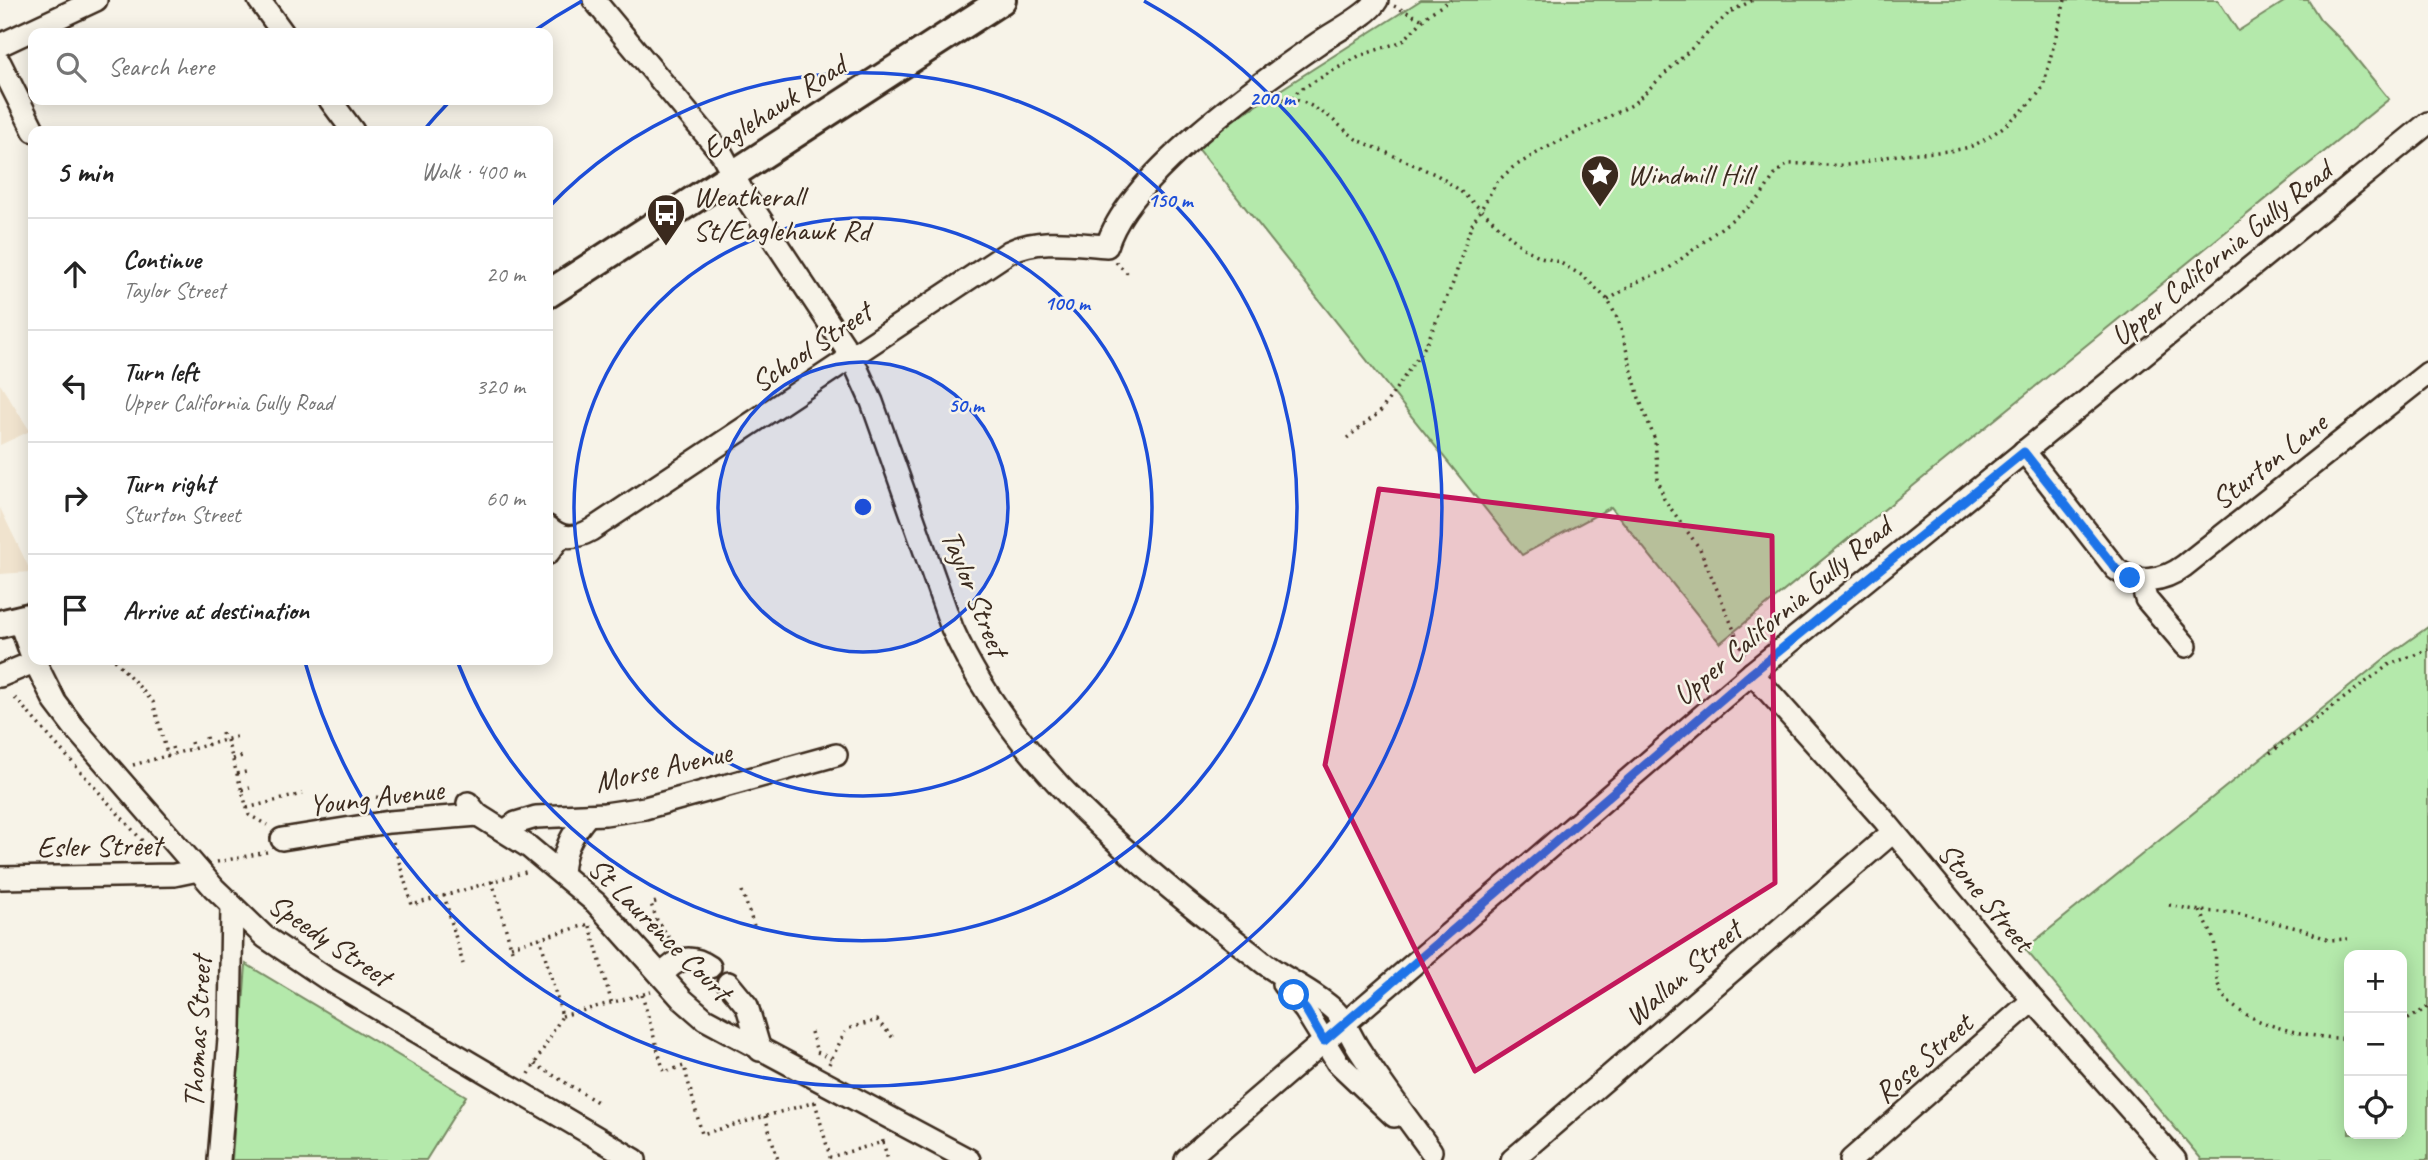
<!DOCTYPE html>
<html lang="en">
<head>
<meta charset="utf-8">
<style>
  :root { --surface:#fff; --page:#f6f6f6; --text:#222; --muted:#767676; --line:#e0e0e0 }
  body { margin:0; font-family:Caveat,sans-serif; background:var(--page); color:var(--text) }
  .controls { position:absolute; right:21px; bottom:21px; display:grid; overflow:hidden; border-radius:14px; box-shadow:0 4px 18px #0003 }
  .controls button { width:63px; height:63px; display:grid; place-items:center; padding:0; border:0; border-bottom:2px solid var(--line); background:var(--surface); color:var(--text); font:35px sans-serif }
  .stop { position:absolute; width:21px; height:21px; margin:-16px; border:5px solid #1a73e8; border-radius:50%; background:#fff }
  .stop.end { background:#1a73e8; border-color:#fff; box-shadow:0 2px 7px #0008 }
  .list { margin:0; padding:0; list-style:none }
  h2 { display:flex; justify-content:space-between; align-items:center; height:91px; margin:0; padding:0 28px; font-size:30px }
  h2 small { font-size:23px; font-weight:400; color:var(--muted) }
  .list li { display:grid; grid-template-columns:46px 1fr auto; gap:21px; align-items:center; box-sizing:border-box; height:112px; padding:0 28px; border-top:2px solid var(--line) }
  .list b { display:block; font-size:26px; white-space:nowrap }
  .list p { margin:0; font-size:23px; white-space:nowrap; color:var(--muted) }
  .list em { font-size:23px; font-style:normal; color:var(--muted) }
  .icon { flex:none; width:38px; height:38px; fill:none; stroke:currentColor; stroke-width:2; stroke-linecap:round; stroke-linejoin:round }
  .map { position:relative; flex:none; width:2428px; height:1160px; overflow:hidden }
  .search { position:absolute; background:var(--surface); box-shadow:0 4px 18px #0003; left:28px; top:28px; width:525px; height:77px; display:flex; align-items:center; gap:18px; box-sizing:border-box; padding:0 24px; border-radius:14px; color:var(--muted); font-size:26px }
  .panel { position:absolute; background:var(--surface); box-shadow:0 4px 18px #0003; left:28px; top:126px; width:525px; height:539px; border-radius:14px }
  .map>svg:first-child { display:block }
  .built { fill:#f0e3ce }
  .green { fill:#b4e9ab; stroke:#788a64; stroke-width:2; fill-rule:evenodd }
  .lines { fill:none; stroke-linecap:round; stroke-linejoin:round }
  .minor-casing { stroke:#3b2a1e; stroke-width:26 }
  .major-casing { stroke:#3b2a1e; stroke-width:32 }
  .path { stroke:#3b2a1e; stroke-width:3.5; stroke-dasharray:2 5; stroke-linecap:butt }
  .minor { stroke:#f7f3e8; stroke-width:21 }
  .major { stroke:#f7f3e8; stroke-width:26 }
  .route { stroke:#1a73e8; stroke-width:9 }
  .marked { fill:#c2185b; fill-opacity:0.2; stroke:#c2185b; stroke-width:5; stroke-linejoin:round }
  .ring { fill:none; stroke:#1d4ed8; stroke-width:3.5 }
  .labels { text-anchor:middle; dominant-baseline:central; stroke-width:5; stroke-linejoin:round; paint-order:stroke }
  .street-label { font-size:30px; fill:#3b2a1e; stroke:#f7f3e8 }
  .poi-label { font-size:30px; fill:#3b2a1e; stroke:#f7f3e8; text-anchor:start }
  .centre { fill:#1d4ed8; stroke:#f7f3e8; stroke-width:3.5 }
  .ring-label { font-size:21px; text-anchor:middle; font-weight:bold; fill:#1d4ed8; stroke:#f7f3e8; stroke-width:5; stroke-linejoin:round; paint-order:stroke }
</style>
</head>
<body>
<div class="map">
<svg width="2428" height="1160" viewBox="0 0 2428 1160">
  <rect width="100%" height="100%" fill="#f7f3e8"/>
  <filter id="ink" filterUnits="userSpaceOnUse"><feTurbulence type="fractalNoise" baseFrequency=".0143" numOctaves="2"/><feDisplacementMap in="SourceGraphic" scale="14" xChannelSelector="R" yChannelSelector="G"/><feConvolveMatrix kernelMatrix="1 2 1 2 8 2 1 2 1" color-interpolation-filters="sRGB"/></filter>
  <g filter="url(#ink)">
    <g class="built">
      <path d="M0,384L30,431L0,445Z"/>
      <path d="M0,508L31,572L0,574Z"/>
    </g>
    <g class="green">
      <path d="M1421,0H2218L2238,31L2287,0H2308L2320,19L2342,41L2389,99L1720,643L1611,507L1522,555L1197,147L1205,138Z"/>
      <path d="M2428,627V1160H2202L2025,949L2390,654ZM2402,955V1134H2349V955Z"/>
      <path d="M246,964L466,1096L426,1160H232Z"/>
    </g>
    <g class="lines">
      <g class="minor-casing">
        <g id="minor">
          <path d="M259,0L283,33"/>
          <path d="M594,0L722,154L743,193L851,356L872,402L952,628C1016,770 1140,866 1260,960C1283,979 1313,990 1335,1011C1346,1022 1351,1038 1360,1051C1382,1085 1407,1118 1431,1151"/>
          <path d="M0,45L96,0"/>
          <path d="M0,63L34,131"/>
          <path d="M330,100L353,131"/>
          <path d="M2024,451L2116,569C2137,586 2164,581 2184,566L2428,373"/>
          <path d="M548,527C562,540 575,539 591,530L1009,252C1039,237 1075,244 1107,246C1128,176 1257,85 1317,44C1333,32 1368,16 1377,0"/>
          <path d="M548,553L561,536"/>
          <path d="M2141,580L2146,599L2186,646"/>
          <path d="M19,620L33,659"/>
          <path d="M34,660L55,702L74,727L214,888L265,937L326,978L635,1160"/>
          <path d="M1752,673L1884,820L2033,1000L2175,1160"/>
          <path d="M0,676L34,662"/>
          <path d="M468,803L478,815L529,847L596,903L682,999L705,1019L969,1160"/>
          <path d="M505,831L516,823L536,817L605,814L645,808L836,755"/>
          <path d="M282,839L389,822L478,815"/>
          <path d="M562,873C564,848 572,834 588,815"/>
          <path d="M0,878L174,875L198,870"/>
          <path d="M662,975C677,958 690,953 710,967"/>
          <path d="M728,983L747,1006L760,1050"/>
          <path d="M1283,984L1305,1010L1337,1062L1394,1116"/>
          <path d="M219,1160L230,1027L232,907"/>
          <path d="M1186,1160L1752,673L2428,123"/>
          <path d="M1512,1160L1893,832"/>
          <path d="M1851,1160L2033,1000"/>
        </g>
      </g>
      <g class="major-casing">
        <g id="major">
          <path d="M548,294L1002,0"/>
          <path d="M0,624L33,616"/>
        </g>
      </g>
      <g class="path">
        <path d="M1394,6L1423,20"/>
        <path d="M1292,98L1299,90L1359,56L1403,41L1430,13L1451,0"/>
        <path d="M1276,99L1297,100L1308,104L1327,115L1356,139L1437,175L1458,189L1523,248L1541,257L1559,262L1583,276L1608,300L1619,322L1639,398L1655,440L1658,479L1664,499L1700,549L1744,654"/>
        <path d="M1116,262L1129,275"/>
        <path d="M1608,300L1637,282L1668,269L1755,202C1768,190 1772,172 1788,164C1807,163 1827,166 1847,165C1866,163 1885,156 1905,154C1925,152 1949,153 1969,147C1992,139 2029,108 2043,87L2065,0"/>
        <path d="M1347,438L1380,412L1426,345L1453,283L1471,226L1497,182L1512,168L1542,150L1632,105L1730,12L1753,0"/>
        <path d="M115,660L153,702L168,757"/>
        <path d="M15,698L155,855"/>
        <path d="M222,733L224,740"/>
        <path d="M206,737L208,745"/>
        <path d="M227,740L249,815L267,825"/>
        <path d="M191,742L193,749"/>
        <path d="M172,747L174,754"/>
        <path d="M2270,753L2390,664L2428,650"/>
        <path d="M233,759L242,756"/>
        <path d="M133,765L236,737"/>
        <path d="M237,774L246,772"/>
        <path d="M242,790L250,788"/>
        <path d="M376,797L391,800"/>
        <path d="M247,808L302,794"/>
        <path d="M393,842L412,905L529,871"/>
        <path d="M217,862L267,852"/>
        <path d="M492,881L512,950"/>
        <path d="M742,891L754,926"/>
        <path d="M444,895L463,964"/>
        <path d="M656,902L651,904L657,920L672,942"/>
        <path d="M2169,905L2200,911L2235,913L2301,929L2329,940L2348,939"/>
        <path d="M2200,911C2205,921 2211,931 2214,941C2217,958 2214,974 2220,990C2235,1024 2317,1040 2349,1038"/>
        <path d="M590,926L612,1004"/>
        <path d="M511,946L590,924"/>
        <path d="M642,995L664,1072L684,1066L702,1134L819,1101"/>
        <path d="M562,1016L651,992"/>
        <path d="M2402,1023L2428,1007"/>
        <path d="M850,1028L877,1020L895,1040"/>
        <path d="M811,1032L817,1052L831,1059"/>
        <path d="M535,1064L597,1102"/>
        <path d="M829,1064L845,1032"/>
        <path d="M529,1074L562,1016L540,938"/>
        <path d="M815,1102L830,1157L883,1142L882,1137"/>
        <path d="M765,1116L778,1160"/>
        <path d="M883,1142L888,1160"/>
      </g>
      <use href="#minor" class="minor"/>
      <use href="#major" class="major"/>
    </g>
  </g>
  <g class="lines" filter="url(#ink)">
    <path class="route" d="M1294,995L1306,1010L1324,1041L1752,673L2024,452L2116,569L2130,578"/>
  </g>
  <path class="marked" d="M1379,489L1772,536L1775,883L1475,1071L1325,765Z"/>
  <circle cx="863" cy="507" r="145" fill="#1d4ed8" fill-opacity=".12"/>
  <g class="ring">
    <circle cx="863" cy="507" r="145"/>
    <circle cx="863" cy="507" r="289"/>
    <path d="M548 208A434 434 0 1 1 458 663"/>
    <path d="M423 131A579 579 0 0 1 450 101M531 33A579 579 0 0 1 582 1M1144 1A579 579 0 1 1 305 662"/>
  </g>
  <defs>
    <g id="sight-pin" transform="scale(2.0125)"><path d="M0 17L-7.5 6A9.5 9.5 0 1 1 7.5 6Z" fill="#3b2a1e" stroke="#f7f3e8"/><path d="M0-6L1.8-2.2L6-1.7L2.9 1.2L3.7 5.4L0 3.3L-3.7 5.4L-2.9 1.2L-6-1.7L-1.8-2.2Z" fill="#fff"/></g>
    <g id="bus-pin" transform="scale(2.0125)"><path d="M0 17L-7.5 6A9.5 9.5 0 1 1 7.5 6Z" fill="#3b2a1e" stroke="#f7f3e8"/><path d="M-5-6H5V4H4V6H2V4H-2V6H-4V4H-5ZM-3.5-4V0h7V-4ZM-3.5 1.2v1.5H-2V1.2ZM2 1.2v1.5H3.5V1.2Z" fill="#fff"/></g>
  </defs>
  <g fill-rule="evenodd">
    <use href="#sight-pin" x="1600" y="174"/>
    <use href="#bus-pin" x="666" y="213"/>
  </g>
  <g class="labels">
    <g class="street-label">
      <text transform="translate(774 107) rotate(-33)">Eaglehawk Road</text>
      <text transform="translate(2221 253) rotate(-39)">Upper California Gully Road</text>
      <text transform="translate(811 347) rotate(-34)">School Street</text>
      <text transform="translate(2269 461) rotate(-38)">Sturton Lane</text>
      <text transform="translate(975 593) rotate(68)">Taylor Street</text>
      <text transform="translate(1782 611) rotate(-40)">Upper California Gully Road</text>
      <text transform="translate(663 767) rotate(-13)">Morse Avenue</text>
      <text transform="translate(376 797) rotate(-7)">Young Avenue</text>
      <text transform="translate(99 846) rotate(-1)">Esler Street</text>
      <text transform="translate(1986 897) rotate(50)">Stone Street</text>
      <text transform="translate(660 929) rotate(45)">St Laurence Court</text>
      <text transform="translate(330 940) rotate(34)">Speedy Street</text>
      <text transform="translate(1683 973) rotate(-41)">Wallan Street</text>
      <text transform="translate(197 1032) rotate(-87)">Thomas Street</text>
      <text transform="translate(1923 1058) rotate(-41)">Rose Street</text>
    </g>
    <g class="poi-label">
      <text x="1627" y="174">Windmill Hill</text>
      <text x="693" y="196">Weatherall<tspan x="693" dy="34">St/Eaglehawk Rd</tspan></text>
    </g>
  </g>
  <circle cx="863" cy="507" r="10" class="centre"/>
  <g class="ring-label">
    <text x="1272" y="105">200 m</text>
    <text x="1170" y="207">150 m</text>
    <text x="1067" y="310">100 m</text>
    <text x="966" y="412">50 m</text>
  </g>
</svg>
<div class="controls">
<button>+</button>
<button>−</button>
<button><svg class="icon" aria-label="locate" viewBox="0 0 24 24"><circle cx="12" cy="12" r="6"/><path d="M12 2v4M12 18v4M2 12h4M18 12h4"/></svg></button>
</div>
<div class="stop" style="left:1294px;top:995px"></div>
<div class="stop end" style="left:2130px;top:578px"></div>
<div class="search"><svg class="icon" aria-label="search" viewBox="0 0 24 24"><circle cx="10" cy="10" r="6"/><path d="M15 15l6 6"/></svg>Search here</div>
<section class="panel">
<h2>5 min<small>Walk · 400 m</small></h2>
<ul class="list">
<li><svg class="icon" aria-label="ahead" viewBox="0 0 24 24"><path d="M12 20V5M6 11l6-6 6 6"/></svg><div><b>Continue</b><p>Taylor Street</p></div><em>20 m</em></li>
<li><svg class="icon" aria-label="left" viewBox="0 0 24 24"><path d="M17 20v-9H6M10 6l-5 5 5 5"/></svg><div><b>Turn left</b><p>Upper California Gully Road</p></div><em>320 m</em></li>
<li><svg class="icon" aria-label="right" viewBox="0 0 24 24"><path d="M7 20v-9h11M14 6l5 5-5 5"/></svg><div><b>Turn right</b><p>Sturton Street</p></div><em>60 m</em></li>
<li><svg class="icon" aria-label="arrive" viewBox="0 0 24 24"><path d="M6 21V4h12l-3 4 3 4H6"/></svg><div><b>Arrive at destination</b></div></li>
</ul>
</section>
</div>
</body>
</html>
